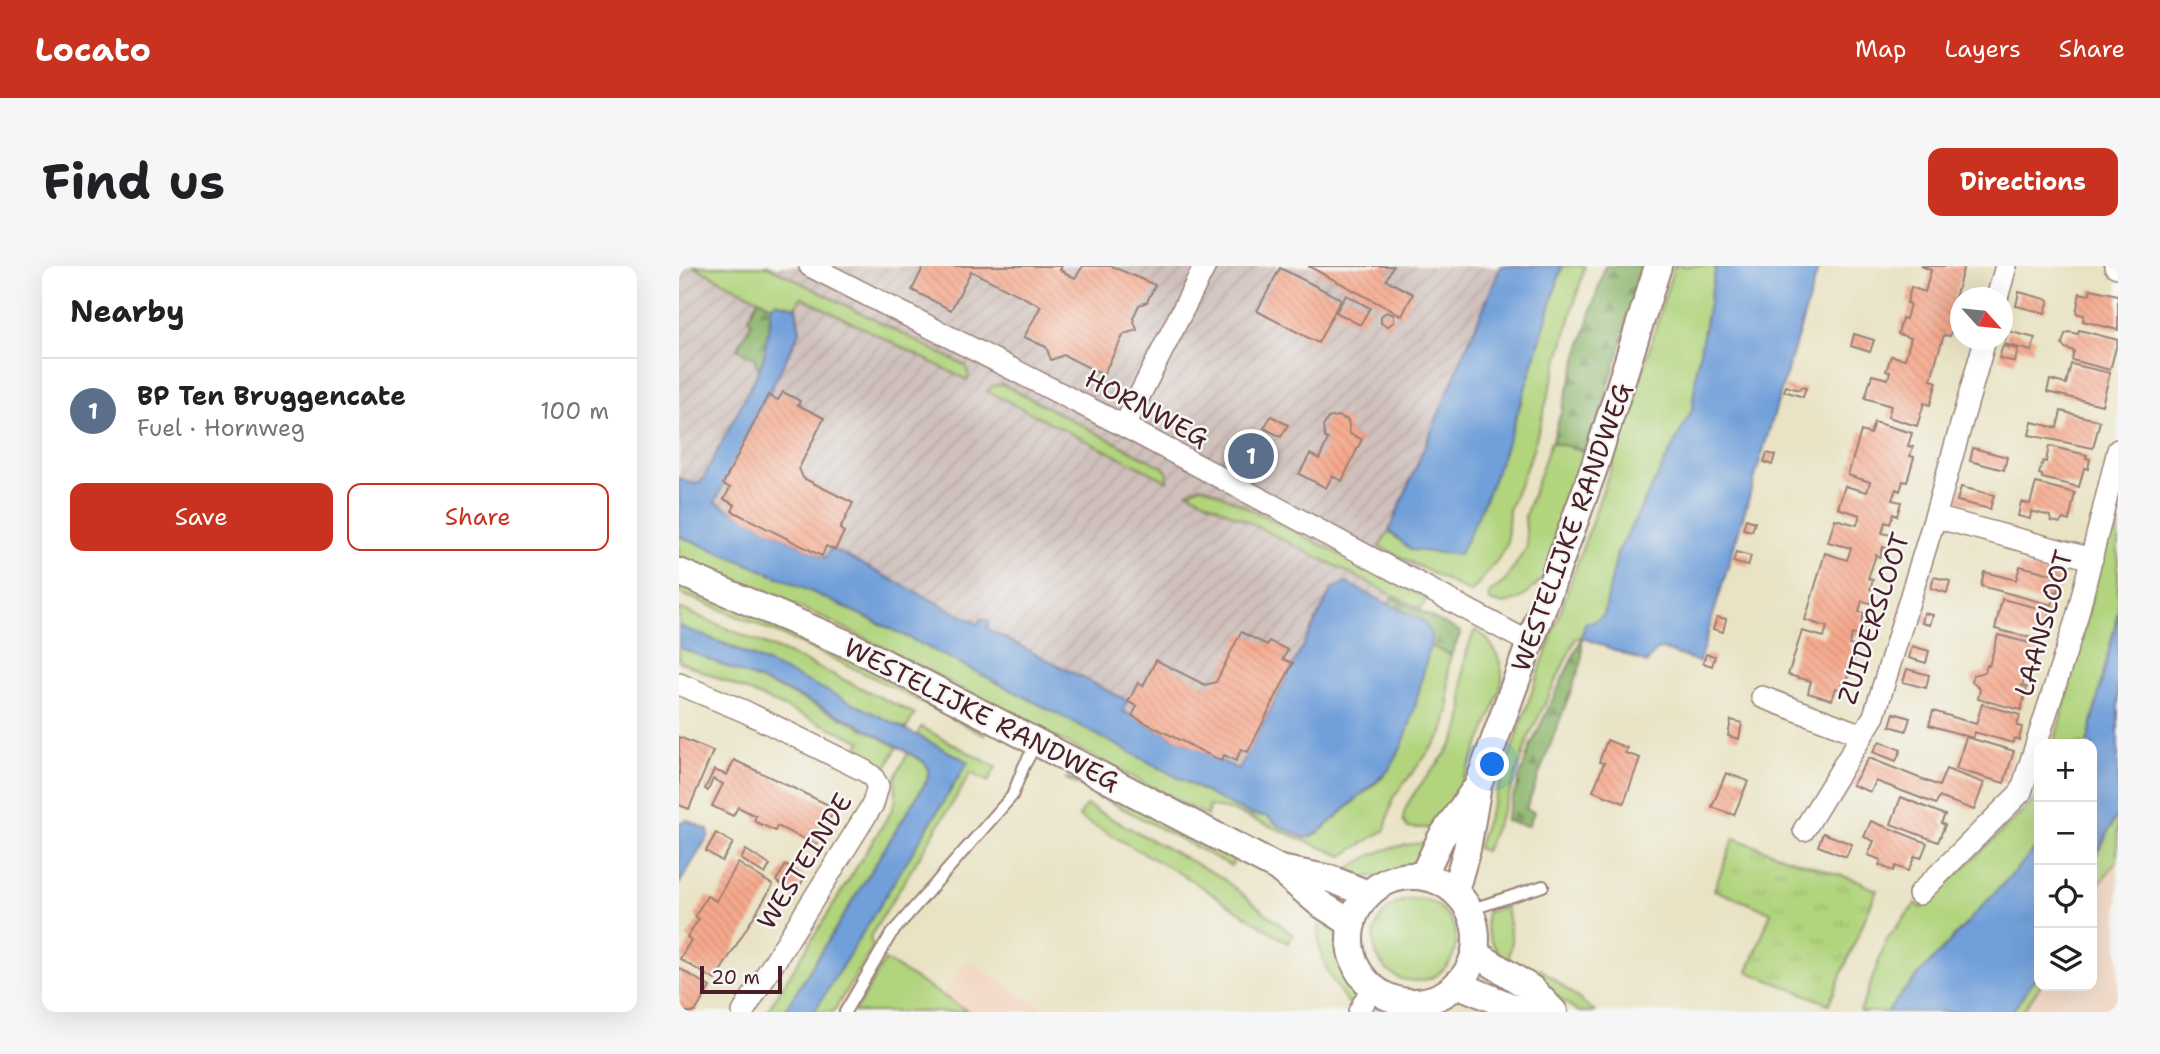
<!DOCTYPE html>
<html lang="en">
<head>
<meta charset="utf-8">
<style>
  :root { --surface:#fff; --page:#f6f6f6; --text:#202124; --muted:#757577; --line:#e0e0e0; --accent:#c8321e }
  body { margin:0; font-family:"Shantell Sans",sans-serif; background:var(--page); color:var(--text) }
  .controls { position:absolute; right:21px; bottom:21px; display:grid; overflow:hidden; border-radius:14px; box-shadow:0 7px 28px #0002 }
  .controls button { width:63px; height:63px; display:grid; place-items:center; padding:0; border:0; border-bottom:2px solid var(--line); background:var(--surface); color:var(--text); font:35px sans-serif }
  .compass { position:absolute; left:1271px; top:21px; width:63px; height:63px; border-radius:50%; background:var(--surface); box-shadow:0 7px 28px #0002; rotate:117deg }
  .scale { position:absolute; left:21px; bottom:18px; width:82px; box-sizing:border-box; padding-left:7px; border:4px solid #4a1f2b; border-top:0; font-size:19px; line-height:24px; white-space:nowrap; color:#4a1f2b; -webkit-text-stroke:5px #f6f6f2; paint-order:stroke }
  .you { position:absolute; left:814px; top:499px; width:24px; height:24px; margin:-18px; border:5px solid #fff; border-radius:50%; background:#1a73e8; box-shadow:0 0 0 10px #1a73e833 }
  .badge { display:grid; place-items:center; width:46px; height:46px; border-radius:50%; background:var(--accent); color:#fff; font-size:23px; font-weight:700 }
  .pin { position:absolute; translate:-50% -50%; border:4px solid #fff; box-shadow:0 2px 7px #0006 }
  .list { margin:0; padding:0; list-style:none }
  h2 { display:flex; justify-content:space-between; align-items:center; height:91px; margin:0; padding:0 28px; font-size:30px }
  h2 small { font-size:23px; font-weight:400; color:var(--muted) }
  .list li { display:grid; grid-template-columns:46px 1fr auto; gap:21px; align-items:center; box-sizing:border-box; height:105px; padding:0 28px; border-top:2px solid var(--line) }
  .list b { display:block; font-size:26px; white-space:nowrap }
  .list p { margin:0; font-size:23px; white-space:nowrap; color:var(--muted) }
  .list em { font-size:23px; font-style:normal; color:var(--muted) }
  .actions { display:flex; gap:14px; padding:21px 28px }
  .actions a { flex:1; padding:16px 0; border:2px solid var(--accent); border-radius:14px; text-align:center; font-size:24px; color:var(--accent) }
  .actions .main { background:var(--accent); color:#fff }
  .icon { flex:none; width:38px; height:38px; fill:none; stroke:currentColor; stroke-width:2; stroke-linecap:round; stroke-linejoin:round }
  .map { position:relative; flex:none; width:1439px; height:746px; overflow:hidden; border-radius:14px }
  header { display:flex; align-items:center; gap:42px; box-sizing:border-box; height:98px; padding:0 35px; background:var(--accent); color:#fff }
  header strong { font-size:33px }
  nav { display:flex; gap:38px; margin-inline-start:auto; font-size:24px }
  .intro { display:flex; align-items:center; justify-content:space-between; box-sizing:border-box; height:168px; padding:0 42px }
  h1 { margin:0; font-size:49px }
  .button { padding:18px 32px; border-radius:14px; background:var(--accent); color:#fff; font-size:24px; font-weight:700 }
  main { display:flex; gap:42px; padding:0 42px }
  aside { flex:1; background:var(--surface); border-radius:14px; box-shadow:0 7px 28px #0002 }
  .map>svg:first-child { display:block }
  .built { fill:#f3d4bf }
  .industrial { fill:url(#industrial-furrows) }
  .grass { fill:#b1d47d; stroke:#7e7a54; stroke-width:2 }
  .forest { fill:url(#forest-firs); stroke:#6b6a4c; stroke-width:2 }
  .park { fill:url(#park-tufts); stroke:#7e7a54; stroke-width:2 }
  .water { fill:#6f9fd9; stroke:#5c5f82; stroke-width:2 }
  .building { fill:url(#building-back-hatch) }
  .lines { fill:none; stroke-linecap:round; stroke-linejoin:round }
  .service-casing { stroke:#9a8178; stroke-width:14 }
  .minor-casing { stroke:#9a8178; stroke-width:24 }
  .tertiary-casing { stroke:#9a8178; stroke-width:30 }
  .service { stroke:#fff; stroke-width:10 }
  .minor { stroke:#fff; stroke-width:21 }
  .tertiary { stroke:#fff; stroke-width:26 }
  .labels { text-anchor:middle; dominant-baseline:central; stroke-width:5; stroke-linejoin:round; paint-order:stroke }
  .street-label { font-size:26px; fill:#4a1f2b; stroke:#f6f6f2 }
</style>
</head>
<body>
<header>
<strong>Locato</strong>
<nav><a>Map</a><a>Layers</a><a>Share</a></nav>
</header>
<div class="intro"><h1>Find us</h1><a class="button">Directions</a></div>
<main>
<aside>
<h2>Nearby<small></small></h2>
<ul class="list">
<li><span class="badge" style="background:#5c6f8a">1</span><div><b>BP Ten Bruggencate</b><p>Fuel · Hornweg</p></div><em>100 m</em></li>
</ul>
<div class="actions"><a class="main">Save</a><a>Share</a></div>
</aside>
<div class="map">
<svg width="1439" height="746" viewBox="0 0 1439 746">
  <defs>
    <pattern id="industrial-furrows" width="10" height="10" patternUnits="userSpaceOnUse" patternTransform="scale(1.75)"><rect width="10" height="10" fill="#cfc0bb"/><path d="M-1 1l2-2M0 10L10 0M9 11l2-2" fill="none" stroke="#b3a5a1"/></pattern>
    <pattern id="forest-firs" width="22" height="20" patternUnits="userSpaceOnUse" patternTransform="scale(1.75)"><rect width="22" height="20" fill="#8cb66c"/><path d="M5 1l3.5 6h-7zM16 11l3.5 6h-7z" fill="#749359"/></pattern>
    <pattern id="park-tufts" width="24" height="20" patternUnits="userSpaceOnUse" patternTransform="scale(1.75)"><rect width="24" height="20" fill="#b1d47d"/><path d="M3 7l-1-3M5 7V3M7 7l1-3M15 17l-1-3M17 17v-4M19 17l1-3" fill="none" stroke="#9ab66c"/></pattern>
    <pattern id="building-back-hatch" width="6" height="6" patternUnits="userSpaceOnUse" patternTransform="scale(1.75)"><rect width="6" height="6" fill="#f6a88c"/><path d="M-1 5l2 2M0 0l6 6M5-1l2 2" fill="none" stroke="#d49079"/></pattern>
  </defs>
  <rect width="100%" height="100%" fill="#f6f6f2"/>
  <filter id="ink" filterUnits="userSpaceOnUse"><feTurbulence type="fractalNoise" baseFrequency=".0143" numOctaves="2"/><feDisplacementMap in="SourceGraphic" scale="14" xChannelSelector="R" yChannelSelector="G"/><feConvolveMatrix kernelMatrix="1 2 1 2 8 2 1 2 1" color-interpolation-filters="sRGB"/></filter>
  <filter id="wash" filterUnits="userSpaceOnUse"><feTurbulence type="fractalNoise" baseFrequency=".00686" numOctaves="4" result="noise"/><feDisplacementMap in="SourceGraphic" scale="28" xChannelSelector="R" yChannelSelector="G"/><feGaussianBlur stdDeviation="1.57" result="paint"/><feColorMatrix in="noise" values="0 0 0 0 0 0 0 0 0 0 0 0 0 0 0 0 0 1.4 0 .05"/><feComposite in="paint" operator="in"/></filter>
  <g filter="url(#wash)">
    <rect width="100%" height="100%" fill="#e9e3c4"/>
    <g class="built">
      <path d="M1439,550V746H1333L1360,706V720H1413V598L1434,556Z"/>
      <path d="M177,677L263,729L286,694L370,746H134Z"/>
    </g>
    <path class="industrial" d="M0,0H860L842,54L703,393L582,522L0,241Z"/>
    <g class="grass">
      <path d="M14,0H89L287,100L290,111L288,114L122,31L117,41L97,36L93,40Z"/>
      <path d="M883,0H906L852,190L830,244L828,278L819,293L792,327L700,280L710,265L732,284L832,163L842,137Z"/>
      <path d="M995,0H1037L1018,101L1013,144L938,288L925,349L914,356H907L903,372H897L850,471L829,532L806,585L798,582L955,136Z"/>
      <path d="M323,118L484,201L489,207L488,215L308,125L313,120Z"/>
      <path d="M872,176L909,186L864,311C851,327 834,344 811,335L810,328L826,315L848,281L846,250Z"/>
      <path d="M521,220L527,221L748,332L742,343L509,226Z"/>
      <path d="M1439,230V346L1408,478H1375Z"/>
      <path d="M0,270C191,344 370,444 551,539L581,550H588L600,560L627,572L639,567L704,511L728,465L751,380L772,389L769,400L770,443L764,467L714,532L706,564L663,590L554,545L530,540L528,550L217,388L141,350L0,292Z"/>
      <path d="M0,318C84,353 169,388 249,432C269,443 294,451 307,470C207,416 106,367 0,327Z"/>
      <path d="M0,342L130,397L236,448L227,463L50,379L0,360Z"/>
      <path d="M796,364C812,371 824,396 823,413C822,426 816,438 812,449C797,489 778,525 759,562H729L724,555C724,528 767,496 778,469C787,450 783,431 784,411C784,394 789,379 796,364Z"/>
      <path d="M0,381C75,412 148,441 218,481L204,508L191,492L177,485L182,475L0,395Z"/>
      <path d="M242,461L317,501L309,516L292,507L191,671L194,682L154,746H134L289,496L238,469Z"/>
      <path d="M229,487C241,494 253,497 248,514L105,746H88L213,544L217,533L216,511Z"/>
      <path d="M386,512L406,515L556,593L552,600Z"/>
      <path d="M1360,530V579L1224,726L1208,746H1181L1208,673L1237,637L1242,642Z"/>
      <path d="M407,539L542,611L614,669L609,677L512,614L400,551Z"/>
      <path d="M1439,550L1438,595L1413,627V598L1434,556Z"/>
      <path d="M745,577L739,592L733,597L704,609L680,612L667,605C694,585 712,580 745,577Z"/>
      <circle cx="736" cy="674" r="41"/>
      <path d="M827,641L833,675L829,696C815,684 803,664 808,646Z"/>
      <path d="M644,650L660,671L667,700L677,724L675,743C654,721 630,681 644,650Z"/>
      <path d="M206,694L290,746H175Z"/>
      <path d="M861,702L916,746H900L853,713Z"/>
      <path d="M1360,706L1361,720L1343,746H1333Z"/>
    </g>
    <g class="forest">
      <path d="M926,0H966L909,186L873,176Z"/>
      <path d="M79,33L93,40L85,91L80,104L75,92L58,83L73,56L69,53Z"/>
      <path d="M713,331L782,366L772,389L751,380L753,375L744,355L710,339Z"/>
      <path d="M903,372V395L847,543L855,546L849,560L826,555L851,481Z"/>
    </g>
    <path class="park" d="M1055,572L1105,591L1183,616V618L1198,624L1150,738L1069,706L1092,646L1035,624Z"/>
    <g class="water">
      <path d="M822,0H883C854,98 827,199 780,289L732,284L710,265Z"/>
      <path d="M1037,0H1140L1020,396L983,383L977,384L968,397L902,371L907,356H914L925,349L938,288L1013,144L1018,101Z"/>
      <path d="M96,36L117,41L121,65L36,236L146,292L152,282L299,358L302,352L310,356L308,363L449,435L443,445L560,504L653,323L667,317L744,355L752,369L751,380C740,421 733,469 710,504L639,567L627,572L600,560L588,550L573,549L551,539C370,444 191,344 0,270V212C9,216 16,222 24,213L80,104L85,91L92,47L91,42Z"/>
      <path d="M1439,346V550L1434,556L1413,598V478H1408Z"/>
      <path d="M0,360C99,399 195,446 289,496L135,746H105L248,514L250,503L244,495L173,455L112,427L0,381Z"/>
      <path d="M8,554L29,564L30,569L0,618V557Z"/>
      <path d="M1360,579V706L1333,746H1208L1224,726Z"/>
    </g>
    <g id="blocks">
      <g class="building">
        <path d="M245,0H383L381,4L396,12L404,0H432L476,19L468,36L460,39L454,52L458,64L445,68L424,109L385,89L372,94L367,81L345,71L362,40L292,5L272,44L233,24Z"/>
        <path d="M629,0H714L707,14L734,28L723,50Z"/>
        <path d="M1242,0H1285L1272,46L1278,48L1271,70L1265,69L1258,91L1252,114L1258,116L1251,139L1245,137L1238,160L1209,151L1212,140L1186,132L1193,109L1209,113L1211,106L1207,105L1212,90L1226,93L1232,72L1219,68L1223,52L1227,53L1231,38L1228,37L1232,21L1246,26L1252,4Z"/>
        <path d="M601,2L662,33L639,77L578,45Z"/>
        <path d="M1412,23L1439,29V64L1404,55L1405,49L1397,47L1401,27L1410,29Z"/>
        <path d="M1340,26L1370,34L1366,47L1337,40Z"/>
        <path d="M667,29L691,42L681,59L657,46Z"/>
        <path d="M708,46L715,49V56L709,60L702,57V50Z"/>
        <path d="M1400,64L1439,74L1431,104L1393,94L1395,85L1386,82L1383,78L1386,68L1390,66L1399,68Z"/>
        <path d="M1329,65L1356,72L1353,85L1325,78Z"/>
        <path d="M1175,68L1195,74L1191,86L1172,80Z"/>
        <path d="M1324,80L1339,83L1336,96L1320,92Z"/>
        <path d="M1392,98L1431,107L1423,139L1368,126L1371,114L1387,118Z"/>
        <path d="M1107,120L1120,124L1122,121L1127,122L1124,131L1105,125Z"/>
        <path d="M104,126L121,135L119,139L145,152L120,202L124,212L174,237L161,263L165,266L156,284L147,280L143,290L53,245L56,239L45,233L51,222L44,218L89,129L99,134Z"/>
        <path d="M1382,145L1421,155L1414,182L1350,169L1353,156L1378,162Z"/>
        <path d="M592,150L609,159L602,171L585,162Z"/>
        <path d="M659,150L669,154L671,168L683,173L663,215L653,210L647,222L620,208L631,188L640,193L649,173L646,172L644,161L649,152Z"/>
        <path d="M1195,156L1233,167L1229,180L1234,181L1231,190L1235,191L1228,216L1224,215L1221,225L1217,223L1213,234L1222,236L1218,250L1214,248L1211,258L1206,256L1203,267L1212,269L1208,283L1204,281L1201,291L1197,289L1193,301L1189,312L1194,314L1191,323L1195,324L1191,337L1183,335L1180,346L1185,347L1182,356L1185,357L1182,371L1173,368L1170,379L1175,380L1172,390L1176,391L1168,415L1164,414L1161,423L1157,422L1153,434L1129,427L1132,415L1109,409L1123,365L1145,371L1148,361L1126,354L1146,287L1168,294L1172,282L1149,276L1156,253L1178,259L1181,249L1159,242L1166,220L1188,226L1191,216L1169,209L1182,165L1191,168Z"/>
        <path d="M1370,180L1408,189L1407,192L1411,193L1409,203L1405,202L1400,221L1363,212V209L1360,208L1364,195L1367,196Z"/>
        <path d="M1294,182L1328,191L1325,204L1291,195Z"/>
        <path d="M1088,187L1096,189L1093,199L1085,196Z"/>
        <path d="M1357,217L1396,227L1390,255L1384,253L1381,257L1372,255L1371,250L1352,245L1351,253L1339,250L1342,236L1351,238Z"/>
        <path d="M1282,221L1315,229L1311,243L1278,235Z"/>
        <path d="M1067,253L1076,256L1073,265L1064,263Z"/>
        <path d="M1057,286L1072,290L1069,300L1054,296Z"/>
        <path d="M1341,300L1380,310L1379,313L1382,314L1379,326L1376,325L1373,339L1302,320L1305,306L1337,314Z"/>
        <path d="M1255,311L1271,315L1268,327L1252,322Z"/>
        <path d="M1323,333L1371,345L1364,375L1316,363Z"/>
        <path d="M1245,347L1254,349L1251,359L1243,357Z"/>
        <path d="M1038,351L1047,353L1044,366L1034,363Z"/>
        <path d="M562,366L588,379L590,375L609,384L604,393L614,397L569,486L562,483L557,495L545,489L542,495L453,450L458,440L449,436L459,417L464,420L477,394L526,419L537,416Z"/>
        <path d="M1319,369L1358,379L1351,410L1346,409L1343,420L1348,421L1342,444L1299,433L1301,423L1293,416L1294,409L1306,406L1308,399L1310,400Z"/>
        <path d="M1233,380L1250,385L1247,397L1230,392Z"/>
        <path d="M1027,388L1036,390L1033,400L1024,397Z"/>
        <path d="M1228,403L1250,409L1247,422L1224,416Z"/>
        <path d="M1303,438L1341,449L1338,460L1343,461L1340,474L1335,472L1334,477L1295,466L1294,472L1250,459L1254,445L1297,458Z"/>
        <path d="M1215,447L1231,452L1227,465L1211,460Z"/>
        <path d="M1052,454L1063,457L1060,473L1049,470Z"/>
        <path d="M0,471L34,485L10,543L0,539Z"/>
        <path d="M1287,471L1335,485L1325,517L1277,503Z"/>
        <path d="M928,474L948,482L946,487L961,492L945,537L914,525L925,497L920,496Z"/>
        <path d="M1201,475L1222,484L1217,495L1194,486Z"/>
        <path d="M1190,492L1260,520L1267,503L1305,517L1295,544L1260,531L1257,538L1197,515L1192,526L1173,519Z"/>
        <path d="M55,494L156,542L138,579L98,560L96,565L75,555L77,550L59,541L54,550L33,540L44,518L34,513L29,525L26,523L35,504L48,509Z"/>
        <path d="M1047,507L1069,515L1055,549L1033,541Z"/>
        <path d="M1222,531L1266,549L1262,557L1266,559L1259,576L1212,558Z"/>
        <path d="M1192,555L1248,577L1242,592L1236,590L1229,605L1216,600L1214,605L1200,599L1202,594L1189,589L1195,575L1185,571Z"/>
        <path d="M37,567L54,577L43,595L27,585Z"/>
        <path d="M1144,567L1173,578L1167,591L1139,580Z"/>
        <path d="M67,584L91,599L86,608L62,593Z"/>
        <path d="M59,597L94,619L36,714L1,693L12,674L8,671L20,653L16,650L28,630L37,635Z"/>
        <path d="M107,599L126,611L116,627L97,615Z"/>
        <path d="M0,702L31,721L16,746H0Z"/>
      </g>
    </g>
  </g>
  <g filter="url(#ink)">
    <use href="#blocks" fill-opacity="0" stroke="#9a8178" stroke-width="2"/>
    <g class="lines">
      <g class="service-casing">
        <g id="service">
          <path d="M790,644L864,620"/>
          <path d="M166,746L212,668L333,530L345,500L358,476"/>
        </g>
      </g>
      <g class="minor-casing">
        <g id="minor">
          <path d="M131,0L445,160L851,377"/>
          <path d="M1436,0L1439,1"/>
          <path d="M1318,32L1327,0"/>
          <path d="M445,160L526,0"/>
          <path d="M1256,251L1413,293"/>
          <path d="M0,418L65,445L186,505L193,510L199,520L194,538L64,746"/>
          <path d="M1083,431L1183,469"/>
          <path d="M1125,564L1195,450L1256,251L1306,74"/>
          <path d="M1240,628L1342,526L1398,351L1439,184"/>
          <path d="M680,746L693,721"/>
          <path d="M731,746L735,737"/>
        </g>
      </g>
      <g class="tertiary-casing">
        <g id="tertiary">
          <path d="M0,306L173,380L599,602L640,637L673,658"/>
          <path d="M601,603L652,613L689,628"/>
          <circle cx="734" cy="673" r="63"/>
          <path d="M744,610L762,572L794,526"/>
          <path d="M776,625L788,583L799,519L915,202L979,0"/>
          <path d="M796,687L853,723L875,746"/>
          <path d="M778,718L845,746"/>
        </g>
      </g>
      <use href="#service" class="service"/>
      <use href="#minor" class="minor"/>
      <use href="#tertiary" class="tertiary"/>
    </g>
  </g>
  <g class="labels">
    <g class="street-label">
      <text transform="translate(468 142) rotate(28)">HORNWEG</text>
      <text transform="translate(892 261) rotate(-70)">WESTELIJKE RANDWEG</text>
      <text transform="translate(1194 352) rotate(-72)">ZUIDERSLOOT</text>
      <text transform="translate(1364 357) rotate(-74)">LAANSLOOT</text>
      <text transform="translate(303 448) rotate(27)">WESTELIJKE RANDWEG</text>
      <text transform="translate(125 595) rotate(-58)">WESTEINDE</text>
    </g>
  </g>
</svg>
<div class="controls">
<button>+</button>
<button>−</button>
<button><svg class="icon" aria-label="locate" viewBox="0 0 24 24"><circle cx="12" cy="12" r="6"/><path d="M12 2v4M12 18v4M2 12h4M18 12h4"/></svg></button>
<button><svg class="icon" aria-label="layers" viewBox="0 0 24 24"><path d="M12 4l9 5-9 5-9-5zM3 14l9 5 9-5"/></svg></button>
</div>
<svg class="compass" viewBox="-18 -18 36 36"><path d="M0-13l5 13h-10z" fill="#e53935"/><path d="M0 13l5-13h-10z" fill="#757577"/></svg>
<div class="scale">20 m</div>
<div class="you"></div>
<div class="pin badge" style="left:572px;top:190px;background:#5c6f8a">1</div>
</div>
</main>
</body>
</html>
